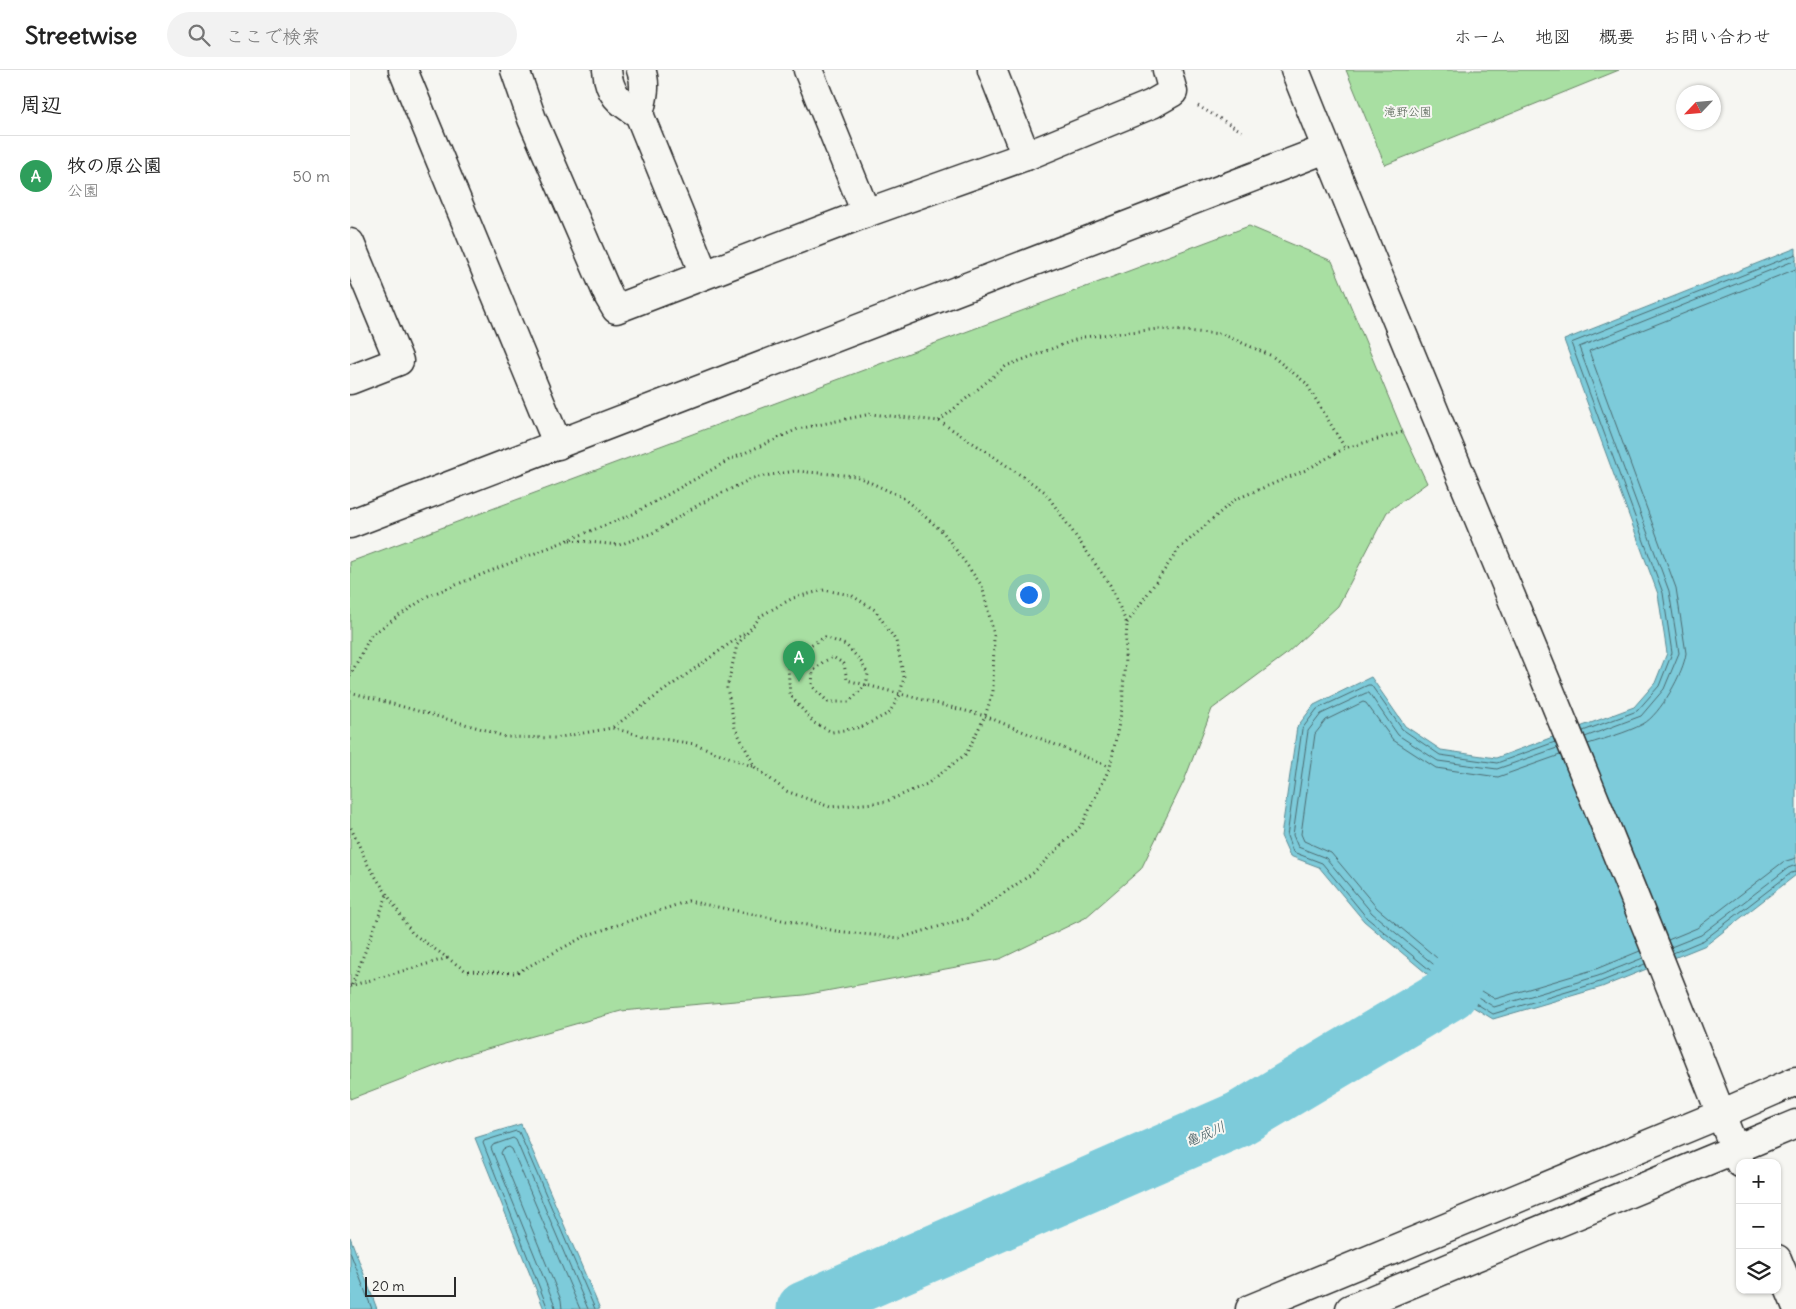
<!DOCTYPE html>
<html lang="ja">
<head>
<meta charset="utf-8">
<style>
  :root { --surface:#fff; --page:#f2f2f2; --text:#222; --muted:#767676; --line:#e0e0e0; --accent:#2b2b2b }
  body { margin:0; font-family:Delius,"Klee One",sans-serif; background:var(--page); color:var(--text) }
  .controls { position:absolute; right:15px; bottom:15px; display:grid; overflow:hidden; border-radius:10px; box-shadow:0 1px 4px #0004 }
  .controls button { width:45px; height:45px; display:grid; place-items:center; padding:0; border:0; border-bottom:1px solid var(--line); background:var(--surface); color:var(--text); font:25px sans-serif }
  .compass { position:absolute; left:1326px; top:15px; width:45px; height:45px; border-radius:50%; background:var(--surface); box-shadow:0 1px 4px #0004; rotate:244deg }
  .scale { position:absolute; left:15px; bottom:12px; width:91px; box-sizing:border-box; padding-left:5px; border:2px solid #2b2b2b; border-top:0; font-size:14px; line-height:18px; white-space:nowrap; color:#2b2b2b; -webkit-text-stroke:4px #f6f6f2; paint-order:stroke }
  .you { position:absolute; left:678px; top:524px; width:18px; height:18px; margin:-12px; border:4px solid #fff; border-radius:50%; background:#1a73e8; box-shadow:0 0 0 8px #1a73e833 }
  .badge { display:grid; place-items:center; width:32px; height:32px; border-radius:50%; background:var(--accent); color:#fff; font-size:16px; font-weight:700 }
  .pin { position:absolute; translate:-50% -41px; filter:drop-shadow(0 1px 2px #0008) }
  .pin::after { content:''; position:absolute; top:26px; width:18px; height:15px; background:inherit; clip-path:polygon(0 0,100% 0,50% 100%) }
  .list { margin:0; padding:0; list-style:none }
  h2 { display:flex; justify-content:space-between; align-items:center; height:65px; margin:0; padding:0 20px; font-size:21px }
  h2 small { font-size:16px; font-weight:400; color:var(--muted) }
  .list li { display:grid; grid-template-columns:32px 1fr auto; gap:15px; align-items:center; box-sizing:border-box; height:80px; padding:0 20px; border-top:1px solid var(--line) }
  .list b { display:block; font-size:19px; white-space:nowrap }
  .list p { margin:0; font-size:16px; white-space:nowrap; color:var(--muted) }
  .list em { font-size:16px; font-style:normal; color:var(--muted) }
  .icon { flex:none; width:28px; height:28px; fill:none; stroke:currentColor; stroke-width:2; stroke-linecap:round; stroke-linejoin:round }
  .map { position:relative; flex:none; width:1446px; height:1239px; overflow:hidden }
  header { display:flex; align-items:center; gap:30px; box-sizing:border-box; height:70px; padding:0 25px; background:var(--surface); border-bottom:1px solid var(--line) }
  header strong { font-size:24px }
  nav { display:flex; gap:28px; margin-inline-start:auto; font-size:18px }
  .search { width:350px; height:45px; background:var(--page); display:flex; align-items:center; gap:12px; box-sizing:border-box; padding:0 18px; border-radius:28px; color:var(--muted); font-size:19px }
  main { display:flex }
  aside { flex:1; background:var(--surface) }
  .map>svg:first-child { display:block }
  .green { fill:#a8dfa2; stroke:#6a8566 }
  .water { fill:#7dcbda; stroke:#5c8b94 }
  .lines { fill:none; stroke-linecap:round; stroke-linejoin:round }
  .shore { stroke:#4c6b71; stroke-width:1 }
  .river { stroke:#7dcbda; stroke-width:55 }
  .minor-casing { stroke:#2b2b2b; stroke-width:31 }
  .tertiary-casing { stroke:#2b2b2b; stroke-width:31 }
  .path { stroke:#2b2b2b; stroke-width:3; stroke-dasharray:1 4; stroke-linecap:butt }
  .minor { stroke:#f6f6f2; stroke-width:28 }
  .tertiary { stroke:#f6f6f2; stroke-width:28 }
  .labels { text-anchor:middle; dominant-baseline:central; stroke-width:4; stroke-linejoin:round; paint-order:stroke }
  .park-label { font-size:12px; fill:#4a5849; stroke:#f6f6f2 }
  .water-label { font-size:14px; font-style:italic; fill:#445b60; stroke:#f6f6f2 }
</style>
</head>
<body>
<header>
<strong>Streetwise</strong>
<div class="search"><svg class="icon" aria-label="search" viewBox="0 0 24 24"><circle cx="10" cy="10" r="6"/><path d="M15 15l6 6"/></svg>ここで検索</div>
<nav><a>ホーム</a><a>地図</a><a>概要</a><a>お問い合わせ</a></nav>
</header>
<main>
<aside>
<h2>周辺<small></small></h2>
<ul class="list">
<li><span class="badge" style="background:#2e9e5b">A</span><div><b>牧の原公園</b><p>公園</p></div><em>50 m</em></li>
</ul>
</aside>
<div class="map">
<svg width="1446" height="1239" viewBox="0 0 1446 1239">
  <rect width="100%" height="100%" fill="#f6f6f2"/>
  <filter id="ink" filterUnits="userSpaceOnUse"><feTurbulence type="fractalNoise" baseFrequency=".02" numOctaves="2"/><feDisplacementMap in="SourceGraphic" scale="10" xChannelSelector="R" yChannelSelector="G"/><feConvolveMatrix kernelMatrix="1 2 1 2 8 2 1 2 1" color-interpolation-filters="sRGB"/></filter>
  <g filter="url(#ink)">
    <g class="green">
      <path d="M996,0H1269L1035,95Z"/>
      <path d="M899,156L982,191L1053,362L1077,413L1037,442L988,536L935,585L862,639L834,711L791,799L735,848L650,889L454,925L271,941L109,987L0,1029V492Z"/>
    </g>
    <g class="water">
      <path d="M1446,178V805L1356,875L1252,917L1143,949L1100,923L1014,851L969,797L940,786L931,766L947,657L964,635L1021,607L1055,656L1091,680L1146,688L1284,637L1305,613L1317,583L1308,524L1214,270Z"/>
      <path d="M171,1054L250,1239H194L125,1068Z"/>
      <path d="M0,1167L27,1239H0Z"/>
    </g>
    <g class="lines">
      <g class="shore">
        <path d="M1233,661L1287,641L1309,616L1322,583L1313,523L1221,273L1446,184"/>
        <path d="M1235,667L1291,646L1314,619L1329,583L1319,521L1229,277L1446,190"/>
        <path d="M1205,672L1147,693L1090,685L1052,659L1021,615H1018L967,639L952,659L937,766L943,782L972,793L1017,848L1103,919L1143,944L1250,912L1295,894"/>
        <path d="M1238,674C1256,668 1276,663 1293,654C1310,645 1334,602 1336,583L1326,518L1239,281L1446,199"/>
        <path d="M1207,678L1147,699L1088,691L1048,665L1019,623H1016L971,644L958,661L943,765L948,777L976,788L1022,843L1107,914L1144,937L1248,906L1293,888"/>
        <path d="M1210,685L1148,707L1086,698L1043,670L1016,633L1013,632L976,650L965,664L951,764L954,771L981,783L1027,838L1111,908L1145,929L1246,899L1290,881"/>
        <path d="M1318,870L1347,858L1433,792L1446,788"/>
        <path d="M1321,877L1351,865L1438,798L1446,795"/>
        <path d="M1323,883L1354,870L1441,803L1446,802"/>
        <path d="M0,1182L22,1239"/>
        <path d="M198,1239L133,1073L134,1071L166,1061L169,1062L245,1239"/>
        <path d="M205,1239L204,1233L141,1078L143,1075L163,1068L166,1070L238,1239"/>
        <path d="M212,1239L211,1230L151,1083L153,1079L159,1077L162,1079L230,1239"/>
      </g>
      <path class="river" d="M454,1239L889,1049L1100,923L1133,856"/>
      <g class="minor-casing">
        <g id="minor">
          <path d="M165,0L182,49L259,227L266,239L516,143L676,86L802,34L823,22L817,0"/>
          <path d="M257,0C259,24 269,32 289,44L354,204"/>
          <path d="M458,0L516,143"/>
          <path d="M642,0L676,86"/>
          <path d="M289,44C293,28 297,15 291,0"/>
          <path d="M0,173L49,291L0,310"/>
        </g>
      </g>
      <g class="tertiary-casing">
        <g id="tertiary">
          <path d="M53,0L208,375"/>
          <path d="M945,0C1091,365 1248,726 1390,1093"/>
          <path d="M0,454L976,79"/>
          <path d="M1427,1189L1446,1235"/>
          <path d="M900,1239L1371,1044L1446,1011"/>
          <path d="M1000,1239L1446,1054"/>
        </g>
      </g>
      <g class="path">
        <path d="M848,36L895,63"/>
        <path d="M589,351L656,296L733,267L809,259L872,264L922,286L956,313L995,378"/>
        <path d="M220,470L269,475L305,462L348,435L403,408L445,401L506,406L552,427L593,462L632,516L644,565L643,622L635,646L616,684L577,714L535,732L480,737L436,721L405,697L385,658L377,618L387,575L412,545L443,528L474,520L501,525L525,540L546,571L554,607L550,625L539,643L512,657L482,662L464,653L440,625L438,597L451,580L475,567L496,575L510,590L518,604L516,615L499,632H478L462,616L463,601L473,592L483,587L494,594L497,610L635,646L760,697"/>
        <path d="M777,553L829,479L884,430L956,400L995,378L1053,362"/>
        <path d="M0,606L21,565L78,526L283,444L379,390L448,359L521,344L589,351L634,380L695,422L760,515L777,554L772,639L760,697L732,755L683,803L618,848L550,868L486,861L338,831L235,866L166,903L116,901L62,863L18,795L0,756"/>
        <path d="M0,622L136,660L155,667L205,668L262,658L293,666L345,674L404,697"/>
        <path d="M263,657L396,562"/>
        <path d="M2,915L37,825"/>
        <path d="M0,916L98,888"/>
      </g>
      <use href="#minor" class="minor"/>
      <use href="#tertiary" class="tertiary"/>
    </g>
  </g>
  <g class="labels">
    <g class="park-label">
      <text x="1058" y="41">滝野公園</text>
    </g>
    <g class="water-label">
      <text transform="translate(855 1064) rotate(-24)">亀成川</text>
    </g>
  </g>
</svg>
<div class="controls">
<button>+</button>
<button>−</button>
<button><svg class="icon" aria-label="layers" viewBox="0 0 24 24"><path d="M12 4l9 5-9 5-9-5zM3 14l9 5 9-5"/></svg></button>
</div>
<svg class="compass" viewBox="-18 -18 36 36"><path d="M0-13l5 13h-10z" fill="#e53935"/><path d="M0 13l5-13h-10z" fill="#767676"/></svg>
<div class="scale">20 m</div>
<div class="you"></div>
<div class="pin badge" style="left:449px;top:612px;background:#2e9e5b">A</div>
</div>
</main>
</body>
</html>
